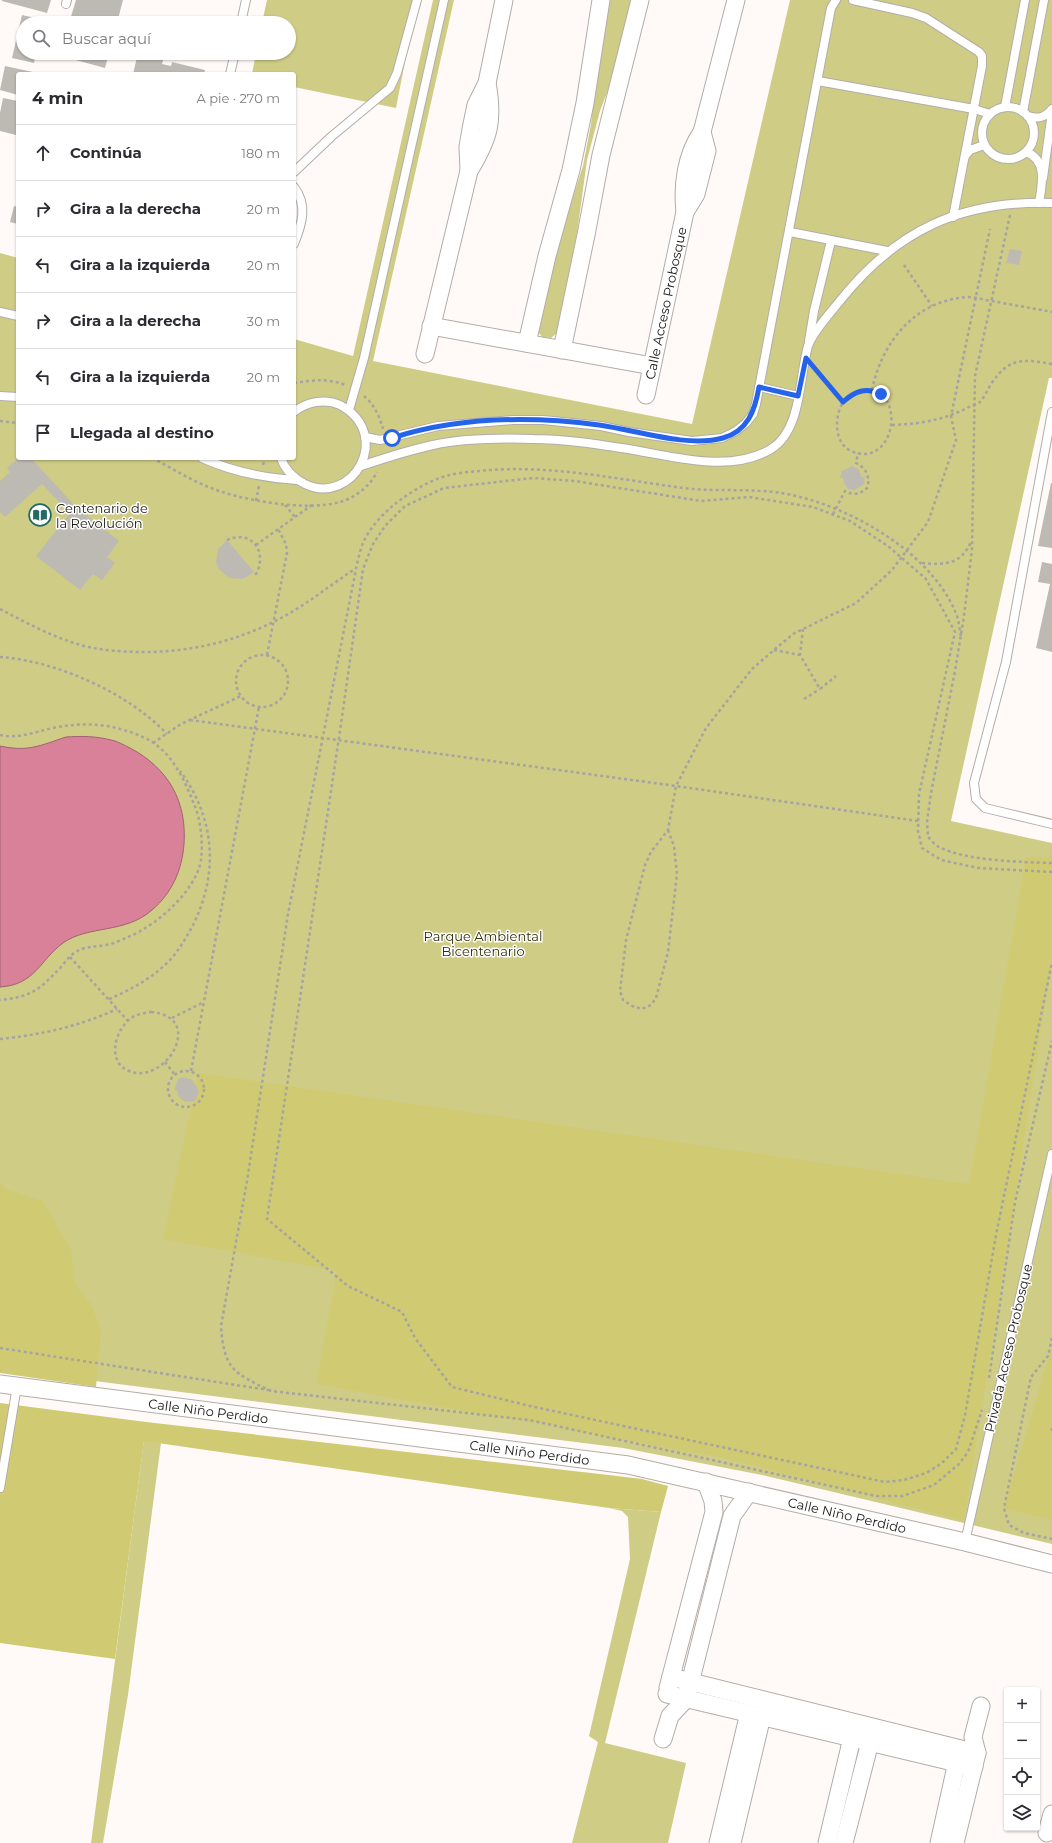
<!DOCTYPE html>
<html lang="es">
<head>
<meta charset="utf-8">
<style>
  :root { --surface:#fff; --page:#f7f7f7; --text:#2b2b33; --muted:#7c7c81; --line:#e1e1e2 }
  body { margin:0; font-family:Montserrat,sans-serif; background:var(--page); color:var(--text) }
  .controls { position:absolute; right:12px; bottom:12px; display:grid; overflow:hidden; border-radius:4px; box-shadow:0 1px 3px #0004 }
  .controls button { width:36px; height:36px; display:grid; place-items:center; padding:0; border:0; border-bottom:1px solid var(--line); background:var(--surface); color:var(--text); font:20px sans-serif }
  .stop { position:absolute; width:12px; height:12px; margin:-9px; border:3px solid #2563eb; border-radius:50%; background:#fff }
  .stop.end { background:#2563eb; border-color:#fff; box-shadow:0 1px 4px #0008 }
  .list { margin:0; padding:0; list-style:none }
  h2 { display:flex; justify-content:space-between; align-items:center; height:52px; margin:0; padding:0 16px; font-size:17px }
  h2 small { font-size:13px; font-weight:400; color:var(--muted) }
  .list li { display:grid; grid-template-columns:26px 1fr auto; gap:12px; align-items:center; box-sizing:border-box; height:56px; padding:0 16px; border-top:1px solid var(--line) }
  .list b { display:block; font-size:15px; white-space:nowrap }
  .list em { font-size:13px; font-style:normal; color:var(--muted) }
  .icon { flex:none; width:22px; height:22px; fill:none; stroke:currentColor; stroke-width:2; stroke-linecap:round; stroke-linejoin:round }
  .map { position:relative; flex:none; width:1052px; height:1843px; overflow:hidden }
  .search { position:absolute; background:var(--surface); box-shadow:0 1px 3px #0004; left:16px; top:16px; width:280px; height:44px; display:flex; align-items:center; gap:10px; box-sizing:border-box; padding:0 14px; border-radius:22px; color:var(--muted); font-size:15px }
  .panel { position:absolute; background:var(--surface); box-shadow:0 1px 3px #0004; left:16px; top:72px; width:280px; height:388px; border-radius:4px }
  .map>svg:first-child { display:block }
  .green { fill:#cfcc86 }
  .forest { fill:#d0cb73 }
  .water { fill:#d88199; stroke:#9f6272 }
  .building { fill:#bdbab4 }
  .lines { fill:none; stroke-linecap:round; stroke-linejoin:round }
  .service-casing { stroke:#b3ada9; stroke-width:10 }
  .minor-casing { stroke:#b3ada9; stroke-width:19 }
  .path { stroke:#a6a3a0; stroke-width:2.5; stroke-dasharray:3 3; stroke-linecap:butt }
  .service { stroke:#fff; stroke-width:8 }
  .minor { stroke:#fff; stroke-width:17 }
  .route { stroke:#2563eb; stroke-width:5 }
  .labels { text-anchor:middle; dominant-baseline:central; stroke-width:3; stroke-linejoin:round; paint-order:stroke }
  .street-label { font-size:13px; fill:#1a1816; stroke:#fff }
  .poi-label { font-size:13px; fill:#1a1816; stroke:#fff; text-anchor:start }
  .park-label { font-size:13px; fill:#302e07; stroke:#fff }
</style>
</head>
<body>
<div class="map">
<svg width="1052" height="1843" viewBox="0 0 1052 1843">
  <rect width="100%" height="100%" fill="#fffaf7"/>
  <g class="green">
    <path d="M267,0H417L396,108L294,87V74H252L256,53H289V23H262Z"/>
    <path d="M433,0H454L373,361L692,424L790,0H1052V378H1049L951,821L1052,843V1544L762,1475L623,1448L0,1369V253L18,258V458H294V339L353,356Z"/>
    <path d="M608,0H631L614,74L600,111L587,160L577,233L560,320L556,334L551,338L542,337L536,329L563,227L583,166L591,124L598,60Z"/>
    <path d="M144,1440L161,1443L128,1695L103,1843H91Z"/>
    <path d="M609,1508L661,1512L605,1743L686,1763L668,1843H572L598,1742L589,1736L630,1559L628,1517L622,1511Z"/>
  </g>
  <g class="forest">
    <path d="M1026,857L1052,858V962L964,1521L729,1459L316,1384L337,1271L163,1239L198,1073L969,1184Z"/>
    <path d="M0,1182L8,1190L43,1201L71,1250L75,1283L92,1306L101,1331L96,1387L0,1373Z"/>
    <path d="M1052,1346V1520L1004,1508Z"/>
    <path d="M0,1403L146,1422L617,1476L642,1479L668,1486L661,1512L609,1508L144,1441L115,1659L0,1643Z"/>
  </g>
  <path class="water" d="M66,737C81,736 96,736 111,740C117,741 124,745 130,748C168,768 187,801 184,844C182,870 172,893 152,910C125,934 88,925 63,943C40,960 35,985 0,987V746C28,752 39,746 66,737Z"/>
  <g class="building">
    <path d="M2,0H51L47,13L2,1Z"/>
    <path d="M76,0H123L117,23H69Z"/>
    <path d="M22,15L44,20V23H23V53H36L34,63L12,58Z"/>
    <path d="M62,53H109L105,68L61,56Z"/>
    <path d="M138,53H165L162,64L171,66L172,62L205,70L204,74H133Z"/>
    <path d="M5,66L33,72L32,74H18V95L0,90Z"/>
    <path d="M3,98L18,101V126L16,135L0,131V113Z"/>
    <path d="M14,206L18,207V224L10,222Z"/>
    <path d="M1010,249L1022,251L1019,265L1006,263Z"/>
    <path d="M19,458H31L75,506L119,541L107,557L115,563L102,580L93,574L80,590L36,556L70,513L42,484L5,517L0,512V481L10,472L7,468Z"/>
    <path d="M852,466L858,469L862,477H865L864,484L855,490L848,489L844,483L843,478H840L842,471Z"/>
    <path d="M1051,483H1052V548L1038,546Z"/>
    <path d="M227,540L254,572L248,576L242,579L229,578L219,569L216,562L218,549Z"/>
    <path d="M1042,562L1052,564V652L1036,648L1050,584L1038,582Z"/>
    <path d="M183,1077L192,1080L197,1087L199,1092L195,1101L185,1102L178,1096L177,1090H174L178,1079Z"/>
  </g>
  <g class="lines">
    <g class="service-casing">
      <g id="service">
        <path d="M853,0L912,13L926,18L979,52L982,56V66L953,217"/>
        <path d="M66,4L67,0"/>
        <path d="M241,23L246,0"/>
        <path d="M230,74L235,53"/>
        <path d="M818,81L974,109L990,114"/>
        <circle cx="1008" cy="133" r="26"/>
        <path d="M1005,107L1025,0"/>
        <path d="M1023,112L1044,0"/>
        <path d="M1028,116C1038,119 1045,118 1052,109"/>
        <path d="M1026,152C1048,160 1042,185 1039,203"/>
        <path d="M965,156L970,150L984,145"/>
        <path d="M294,172L332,136L390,88L397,73L417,0"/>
        <path d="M1043,178L1052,112"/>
        <path d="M294,187C308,205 302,224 294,244"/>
        <path d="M790,232L887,251"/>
        <path d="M0,312L18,316"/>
        <path d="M809,341L814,311L831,241"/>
        <path d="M759,387L798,396"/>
        <path d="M0,396L18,397"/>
        <path d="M349,410L364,358L444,0"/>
        <path d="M1052,412L1006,662L974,783L976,799L985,808L1052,824"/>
        <path d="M365,437L380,440L438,426L513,420H543L601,426L629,432L692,441L722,438L736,431L746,423L753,414L756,404L831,8L836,0"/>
        <path d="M202,458C233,472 263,478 297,480"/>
        <path d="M281,458C285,470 293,478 305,484C352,507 395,435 340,405C325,398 306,402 294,412"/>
        <path d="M361,466C385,458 409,450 433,445C465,438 500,438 533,439C565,439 596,444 628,449C672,456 730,474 771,449C802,430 799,377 808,346C812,333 830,313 839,302C896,230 961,200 1052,203"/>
        <path d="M0,1488L17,1386"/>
        <path d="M965,1542L1052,1154"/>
      </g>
    </g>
    <g class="minor-casing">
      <g id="minor">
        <path d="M469,171L468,147L471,129L476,105L487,83L504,0"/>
        <path d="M685,212C682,185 686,155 702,132L736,0"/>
        <path d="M431,326L652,366"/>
        <path d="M527,343L547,256L571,170L585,103L601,0"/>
        <path d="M562,350L586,235L601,155L640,0"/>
        <path d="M425,354L469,171C489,138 494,121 487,83"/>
        <path id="s1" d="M646,395L685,212L696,194L707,151L702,132"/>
        <path id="s2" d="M0,1384L628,1465L965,1542L1052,1564"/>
        <path d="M671,1677L977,1753"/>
        <path d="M668,1688L714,1512L713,1501L706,1482"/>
        <path d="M667,1694L974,1767"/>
        <path d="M663,1739L670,1716L686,1699L732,1516L749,1492"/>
        <path d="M1047,1833L1052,1814"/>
        <path d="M718,1843L749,1713"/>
        <path d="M732,1843L762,1716"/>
        <path d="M827,1843L852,1738"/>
        <path d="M844,1843L870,1742"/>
        <path d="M939,1843L959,1753"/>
        <path d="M955,1843L977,1753L973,1737L981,1706"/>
      </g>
    </g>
    <g class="path">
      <path d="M1010,215L975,376L972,549L964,616L955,671L931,793L927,822L928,837C931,840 935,845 939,847C966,861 1022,862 1052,863"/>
      <path d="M904,265L932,306"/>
      <path d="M815,369L843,401"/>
      <path d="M294,383C315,380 325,378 346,385"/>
      <path d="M860,390C864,390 868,389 872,390C906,398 893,469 851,451C834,443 834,417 843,402C846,396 854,393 860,390Z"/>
      <path d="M872,390C882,341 916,300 968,297C975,297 984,300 992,301C1012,305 1032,308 1052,312"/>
      <path d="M364,396C374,404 380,417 383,429"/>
      <path d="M0,421L18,423"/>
      <path d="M892,425C920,424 944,420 969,407C972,406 977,404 980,402C984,398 988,389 991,384C1009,357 1023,359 1052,364"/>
      <path d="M152,458C170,467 187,478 206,486C238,500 306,512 340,502C355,498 370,486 377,472"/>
      <path d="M263,465L265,458"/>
      <path d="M256,501L259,486"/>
      <path d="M285,505L295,517"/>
      <path d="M833,514L845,491C854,496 861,494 868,487C869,475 867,469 856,463L858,453"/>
      <path d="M227,540C252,529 268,552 256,574L254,572"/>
      <path d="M256,545L312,505"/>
      <path d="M922,563C946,565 960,565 971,542"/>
      <path d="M0,609C23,621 47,634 71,642C96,651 123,652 149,652C201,651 251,637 295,610C316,597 335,582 355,569"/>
      <path d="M803,629L800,655L820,689L836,676"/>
      <path d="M961,636C959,628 959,619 955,611C929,551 849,506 787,494C750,487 713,493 676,487C611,478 545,464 479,471C465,472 449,474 437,479C422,485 408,494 396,503C384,513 371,526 364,541C360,549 358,560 356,569L288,914L247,1181L221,1326C224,1369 233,1373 271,1391L529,1420L876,1496H903L934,1485L959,1464L968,1452L982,1410"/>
      <path d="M774,650L800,655"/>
      <path d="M267,655L287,553L286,544L278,529"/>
      <circle cx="262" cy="681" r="26"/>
      <path d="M0,657C57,661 128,693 167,734"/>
      <path d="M804,699L820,689"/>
      <path d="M190,720L676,786L918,821"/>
      <path d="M0,735C19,739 34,732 53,728C86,721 116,724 147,739C172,752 184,779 194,804C201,820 203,842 201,860C196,891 156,926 128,937C121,940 113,944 106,945C94,947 84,946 74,953C69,957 65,962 61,967C40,989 32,997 0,1000"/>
      <path d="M153,743L181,724L241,696"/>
      <path d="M668,830L674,846L677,874L668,952L656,998L651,1005L642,1009L632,1006L623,1000L620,991L626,940L645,865L651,852L668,830L676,786L706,728L752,669L774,650L793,634L856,603L892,570L928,522L956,440L951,416L990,229"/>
      <path d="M1052,872L978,868L941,860L922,848L918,831L919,794L955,632L926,579L888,546L850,521L813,507L749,497L701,501L575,481L533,478L444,488L405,506L385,526L373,544L363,569L341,724L267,1219L348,1286L402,1312L415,1338L452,1387L530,1406L885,1482L904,1480L926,1473L942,1463L956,1449L965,1415L996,1235L1052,962"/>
      <path d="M70,957L128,1021"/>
      <path d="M109,999C130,990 151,979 168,962C178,952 186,938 193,925C219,873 215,818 180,771"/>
      <path d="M151,1012C207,1017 165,1086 129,1071C106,1062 115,1030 131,1018C137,1014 145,1013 151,1012Z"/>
      <path d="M172,1018L204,1002"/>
      <path d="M0,1039C41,1035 80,1026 117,1009"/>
      <path d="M165,1062L175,1075"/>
      <circle cx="186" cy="1089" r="18"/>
      <path d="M191,1071L259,707"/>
      <path d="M1052,1338L1048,1356L1031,1377L1004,1508L1009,1525L1024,1533L1052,1539"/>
      <path d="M0,1348L268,1390"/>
      <path d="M989,1378L1015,1202L1052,1041"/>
      <path d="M1052,1428V1432"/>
    </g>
    <use href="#service" class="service"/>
    <use href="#minor" class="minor"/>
  </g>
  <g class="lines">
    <path class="route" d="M392,438C458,417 531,416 599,425C636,430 687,448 723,438C748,431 755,410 759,387L798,396L806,358L843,402C855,391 866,387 881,394"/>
  </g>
  <defs>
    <g id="library-ring" transform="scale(1.15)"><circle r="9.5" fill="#fff" stroke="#236b62" stroke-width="1.5"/><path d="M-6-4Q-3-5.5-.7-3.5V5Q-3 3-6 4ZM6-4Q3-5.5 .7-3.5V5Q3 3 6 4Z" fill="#236b62"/></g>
  </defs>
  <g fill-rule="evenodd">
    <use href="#library-ring" x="40" y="515"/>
  </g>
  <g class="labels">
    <g class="street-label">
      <text stroke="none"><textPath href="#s1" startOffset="94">Calle Acceso Probosque</textPath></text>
      <text transform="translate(1008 1348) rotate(-77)">Privada Acceso Probosque</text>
      <text stroke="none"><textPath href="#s2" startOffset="210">Calle Niño Perdido</textPath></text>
      <text stroke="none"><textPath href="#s2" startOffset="534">Calle Niño Perdido</textPath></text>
      <text stroke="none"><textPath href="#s2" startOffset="858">Calle Niño Perdido</textPath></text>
    </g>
    <g class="poi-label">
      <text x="56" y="508">Centenario de<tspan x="56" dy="15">la Revolución</tspan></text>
    </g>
    <g class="park-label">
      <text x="483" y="936">Parque Ambiental<tspan x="483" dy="15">Bicentenario</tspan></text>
    </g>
  </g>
</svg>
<div class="controls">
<button>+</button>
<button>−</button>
<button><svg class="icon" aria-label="locate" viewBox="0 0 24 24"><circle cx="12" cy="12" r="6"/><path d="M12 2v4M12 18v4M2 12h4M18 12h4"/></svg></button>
<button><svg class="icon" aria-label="layers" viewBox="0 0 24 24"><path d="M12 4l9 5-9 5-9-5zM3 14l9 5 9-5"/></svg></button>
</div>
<div class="stop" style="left:392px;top:438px"></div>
<div class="stop end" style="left:881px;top:394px"></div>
<div class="search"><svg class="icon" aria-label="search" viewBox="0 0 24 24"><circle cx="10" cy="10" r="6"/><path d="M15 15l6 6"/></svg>Buscar aquí</div>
<section class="panel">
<h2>4 min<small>A pie · 270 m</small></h2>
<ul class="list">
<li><svg class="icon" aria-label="ahead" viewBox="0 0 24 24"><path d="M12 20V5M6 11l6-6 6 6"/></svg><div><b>Continúa</b></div><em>180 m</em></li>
<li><svg class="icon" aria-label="right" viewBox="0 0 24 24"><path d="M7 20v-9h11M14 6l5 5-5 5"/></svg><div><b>Gira a la derecha</b></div><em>20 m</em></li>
<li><svg class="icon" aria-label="left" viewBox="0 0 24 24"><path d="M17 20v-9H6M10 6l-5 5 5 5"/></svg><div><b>Gira a la izquierda</b></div><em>20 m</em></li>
<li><svg class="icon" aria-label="right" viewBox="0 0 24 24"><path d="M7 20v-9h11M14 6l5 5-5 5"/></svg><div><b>Gira a la derecha</b></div><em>30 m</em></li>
<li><svg class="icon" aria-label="left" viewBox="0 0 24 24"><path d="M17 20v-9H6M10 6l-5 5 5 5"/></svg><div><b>Gira a la izquierda</b></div><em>20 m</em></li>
<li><svg class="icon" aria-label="arrive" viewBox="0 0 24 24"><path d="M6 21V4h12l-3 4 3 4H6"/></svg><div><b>Llegada al destino</b></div></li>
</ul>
</section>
</div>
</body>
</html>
